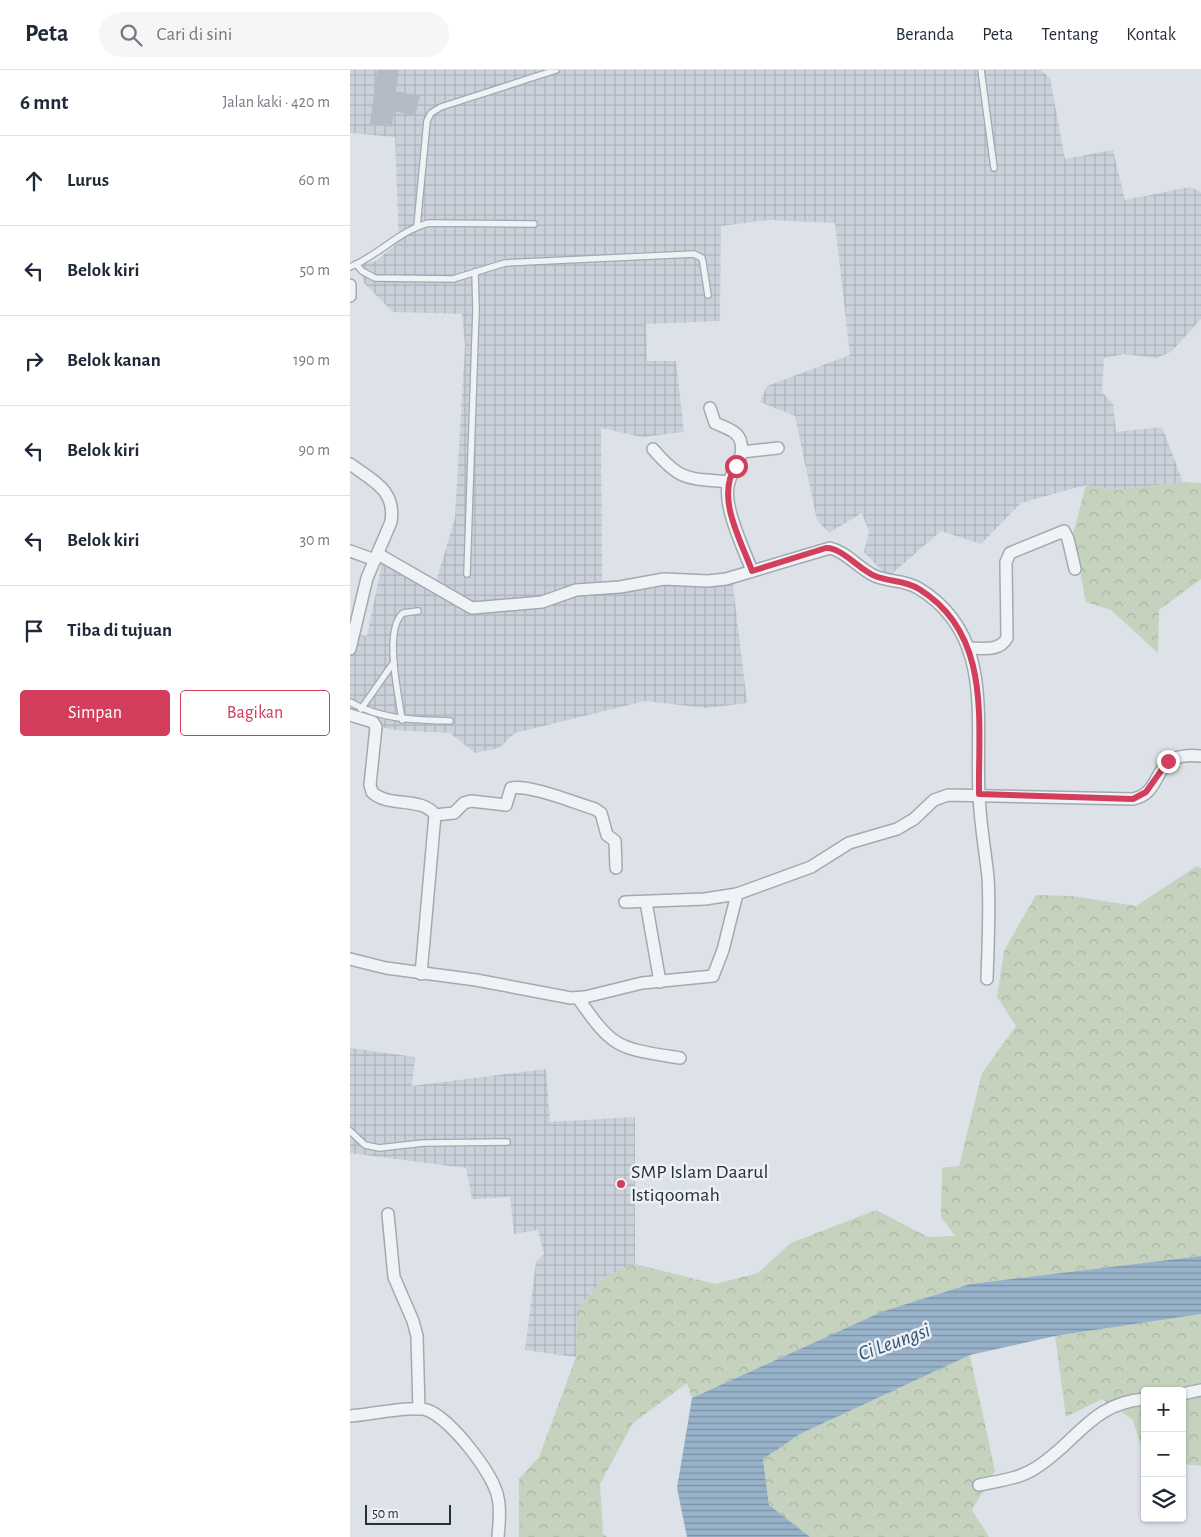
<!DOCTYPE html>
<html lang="id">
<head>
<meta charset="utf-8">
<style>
  :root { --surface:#fff; --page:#f6f6f7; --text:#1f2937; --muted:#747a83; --line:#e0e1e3; --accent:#d23e5b }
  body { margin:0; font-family:"Alegreya Sans",sans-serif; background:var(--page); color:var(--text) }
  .controls { position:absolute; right:15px; bottom:15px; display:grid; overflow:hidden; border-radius:5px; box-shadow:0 1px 4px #0004 }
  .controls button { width:45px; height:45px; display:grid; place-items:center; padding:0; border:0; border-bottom:1px solid var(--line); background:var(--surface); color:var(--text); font:25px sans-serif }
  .scale { position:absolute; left:15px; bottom:12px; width:86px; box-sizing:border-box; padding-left:5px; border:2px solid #26303f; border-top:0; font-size:14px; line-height:18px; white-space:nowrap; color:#26303f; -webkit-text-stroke:4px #edf1f5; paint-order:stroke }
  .stop { position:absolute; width:15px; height:15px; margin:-11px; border:4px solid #d23e5b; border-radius:50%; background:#fff }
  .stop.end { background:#d23e5b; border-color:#fff; box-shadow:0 1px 5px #0008 }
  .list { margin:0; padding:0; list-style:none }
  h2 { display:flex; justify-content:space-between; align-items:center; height:65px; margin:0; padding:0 20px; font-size:21px }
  h2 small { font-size:16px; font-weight:400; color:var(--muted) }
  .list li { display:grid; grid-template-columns:32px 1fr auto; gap:15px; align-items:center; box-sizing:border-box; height:90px; padding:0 20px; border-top:1px solid var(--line) }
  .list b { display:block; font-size:19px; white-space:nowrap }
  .list em { font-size:16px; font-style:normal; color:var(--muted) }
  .actions { display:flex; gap:10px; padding:15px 20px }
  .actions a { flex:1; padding:11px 0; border:1px solid var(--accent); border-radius:5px; text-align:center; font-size:18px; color:var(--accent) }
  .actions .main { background:var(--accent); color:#fff }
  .icon { flex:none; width:28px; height:28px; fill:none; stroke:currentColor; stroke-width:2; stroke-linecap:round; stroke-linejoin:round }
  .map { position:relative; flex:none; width:851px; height:1467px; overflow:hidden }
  header { display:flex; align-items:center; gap:30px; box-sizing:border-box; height:70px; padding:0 25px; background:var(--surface); border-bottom:1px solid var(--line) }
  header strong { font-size:24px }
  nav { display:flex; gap:28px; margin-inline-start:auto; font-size:18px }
  .search { width:350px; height:45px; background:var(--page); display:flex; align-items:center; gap:12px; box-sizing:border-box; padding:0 18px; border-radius:28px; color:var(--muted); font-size:19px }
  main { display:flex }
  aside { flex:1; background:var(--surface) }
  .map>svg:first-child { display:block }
  .industrial { fill:url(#industrial-grid) }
  .forest { fill:url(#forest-crowns) }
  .water { fill:url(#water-rules) }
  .building { fill:#b5bbc5 }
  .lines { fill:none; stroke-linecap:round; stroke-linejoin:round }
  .service-casing { stroke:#a2a9b2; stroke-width:8 }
  .minor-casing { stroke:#a2a9b2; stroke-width:14 }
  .service { stroke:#f0f3f6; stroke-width:5.5 }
  .minor { stroke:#f0f3f6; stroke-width:11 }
  .route { stroke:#d23e5b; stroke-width:6 }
  .poi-dot { fill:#d23e5b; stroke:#edf1f5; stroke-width:2 }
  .labels { text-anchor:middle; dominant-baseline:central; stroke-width:5; stroke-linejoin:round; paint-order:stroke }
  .poi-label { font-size:20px; fill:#26303f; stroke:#edf1f5; text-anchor:start }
  .water-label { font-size:21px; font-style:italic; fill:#2f5174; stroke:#edf1f5 }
</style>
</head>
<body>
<header>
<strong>Peta</strong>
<div class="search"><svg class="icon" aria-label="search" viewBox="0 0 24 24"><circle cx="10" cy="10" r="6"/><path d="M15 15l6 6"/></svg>Cari di sini</div>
<nav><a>Beranda</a><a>Peta</a><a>Tentang</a><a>Kontak</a></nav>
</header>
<main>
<aside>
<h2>6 mnt<small>Jalan kaki · 420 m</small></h2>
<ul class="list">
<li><svg class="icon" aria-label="ahead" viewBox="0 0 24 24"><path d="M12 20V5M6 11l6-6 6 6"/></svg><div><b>Lurus</b></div><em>60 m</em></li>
<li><svg class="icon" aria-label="left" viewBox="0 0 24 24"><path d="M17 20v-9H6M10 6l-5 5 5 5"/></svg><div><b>Belok kiri</b></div><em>50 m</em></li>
<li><svg class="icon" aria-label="right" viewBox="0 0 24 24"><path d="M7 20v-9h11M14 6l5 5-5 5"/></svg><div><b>Belok kanan</b></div><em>190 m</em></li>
<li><svg class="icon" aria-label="left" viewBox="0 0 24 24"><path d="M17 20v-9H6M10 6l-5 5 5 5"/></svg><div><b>Belok kiri</b></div><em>90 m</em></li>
<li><svg class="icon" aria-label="left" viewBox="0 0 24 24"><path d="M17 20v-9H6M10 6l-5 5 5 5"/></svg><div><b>Belok kiri</b></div><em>30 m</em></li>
<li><svg class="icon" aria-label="arrive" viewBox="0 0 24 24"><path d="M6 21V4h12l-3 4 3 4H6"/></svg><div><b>Tiba di tujuan</b></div></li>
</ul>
<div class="actions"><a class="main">Simpan</a><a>Bagikan</a></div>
</aside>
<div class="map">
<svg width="851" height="1467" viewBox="0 0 851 1467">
  <defs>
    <pattern id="industrial-grid" width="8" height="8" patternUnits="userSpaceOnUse" patternTransform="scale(1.25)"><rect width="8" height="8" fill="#cbd1da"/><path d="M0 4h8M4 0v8" fill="none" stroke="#aeb4bc"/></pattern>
    <pattern id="forest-crowns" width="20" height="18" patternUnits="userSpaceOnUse" patternTransform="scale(1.25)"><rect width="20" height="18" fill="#c4d2be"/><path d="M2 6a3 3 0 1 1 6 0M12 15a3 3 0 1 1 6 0" fill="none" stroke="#a8b5a4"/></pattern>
    <pattern id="water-rules" width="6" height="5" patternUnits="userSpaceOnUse" patternTransform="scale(1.25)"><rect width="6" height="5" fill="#97b2c9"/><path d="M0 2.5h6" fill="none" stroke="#7b91a5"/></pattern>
  </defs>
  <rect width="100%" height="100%" fill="#dde2e8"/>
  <g class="industrial">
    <path d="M0,0H691L700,8L715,89L763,80L775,130L840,117L851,122V249L821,282L807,288L774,284L754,288L752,322L763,334L766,362L812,357L833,412L767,420L736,415L671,433L631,474L591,461L538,507L514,482L519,462L512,443L479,463L467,450L445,346L410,332L417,316L500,285L485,153L418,150L371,156L370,251L296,254L297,291H326L334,362L292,367L251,358L252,520L382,507L397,633L357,638L295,631L165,663L149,678L125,683L100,663L45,660L0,650V563L17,566L32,493L59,503L83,522L105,448L115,275L112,244L43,242L14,213L9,195L26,191L49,172L45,67L0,63Z"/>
    <path d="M0,978L65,987L62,1016L196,999L200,1052L285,1047V1194L256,1206L227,1239L226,1287L175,1280L186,1192L194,1184L188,1160L164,1164L160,1127L122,1129L116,1098L0,1083Z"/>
  </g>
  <g class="forest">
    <path d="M833,412L851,413V509L809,540L808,583L761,540L736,532L723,464L736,415L767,420Z"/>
    <path d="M847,796L851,798V1186L620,1214L531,1242L342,1328L337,1313L283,1353L250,1414L253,1464L257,1467H169V1409L189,1387L226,1287L227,1239L256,1206L285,1194L365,1214L408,1203L441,1173L526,1140L578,1167L605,1166L591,1147L592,1098L609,1096L632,1003L666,956L647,927L654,881L686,825L722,826L786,836Z"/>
    <path d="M851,1244V1396L832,1394V1321H795V1389L783,1350L752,1329L716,1347L705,1266Z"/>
    <path d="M620,1285L645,1401L622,1440L639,1467H460L419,1435L413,1389L450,1364Z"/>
  </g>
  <path class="water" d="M851,1186V1244L705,1266L620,1285L450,1364L413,1389L419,1435L460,1467H337L327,1418L342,1328L531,1242L620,1214Z"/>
  <path class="building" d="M27,0H49L46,21L70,26L65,46L44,41L42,57L20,54Z"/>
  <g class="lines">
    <g class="service-casing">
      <g id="service">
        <path d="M631,0L644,98"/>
        <path d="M67,156L77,51L81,43L91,37L206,0"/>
        <path d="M6,194L12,201L25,208L103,209L155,193L344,184L352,188L353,193L358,225"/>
        <path d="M0,197C28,186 50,160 79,153L184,154"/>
        <path d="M117,504L126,240L125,202"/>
        <path d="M0,632C32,650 65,650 100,651"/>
        <path d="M11,639L44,592"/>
        <path d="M52,650C49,626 33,560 53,543L68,541"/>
        <path d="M0,1061L15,1075L29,1078L73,1073L157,1072"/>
      </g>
    </g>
    <g class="minor-casing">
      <g id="minor">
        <path d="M0,215V226"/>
        <path d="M360,338L365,353C376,358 389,361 391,373C395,389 380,401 378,416C374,439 394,479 402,501"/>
        <path d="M303,379C331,412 338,408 379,412"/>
        <path d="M392,382L428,378"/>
        <path d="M0,394C23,411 46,420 41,452L17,508L0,579"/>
        <path d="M0,481L25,490"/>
        <path d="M28,484L122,538L192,532L226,520L270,517L314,509L358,511L376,509L480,478C497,482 509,499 525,506C539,512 555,510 568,518C645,564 625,650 629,725C630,752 635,780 638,807C640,841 638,876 637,909"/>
        <path d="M619,578C633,578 649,582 657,568L656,492L660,483L714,461L718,469L725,499"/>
        <path d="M0,645L23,652L26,657L20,715L22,722C38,738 72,726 85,745L71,904"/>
        <path d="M85,745L104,743L114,733L121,731L156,735L161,718C179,714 225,733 245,739L251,743L257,765L265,771L266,798"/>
        <path d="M275,832L355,829L387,824"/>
        <path d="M296,832L310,912"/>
        <path d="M0,889L36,898L126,910L221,928L235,927L292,913L363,906L373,880L387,824L461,797L499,773L547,759L564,749L584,730L598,725L783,729C817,722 798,680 851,686"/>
        <path d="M228,928C264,980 268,978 330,988"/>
        <path d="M38,1144L44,1207L63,1251L67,1266L69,1339"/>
        <path d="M832,1324L851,1320"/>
        <path d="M0,1346C18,1345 62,1335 77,1340C100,1348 144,1404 148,1428C151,1441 149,1454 148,1467"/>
        <path d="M629,1415C647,1411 668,1409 684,1399C726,1374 740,1333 795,1329"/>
      </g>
    </g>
    <use href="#service" class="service"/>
    <use href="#minor" class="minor"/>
  </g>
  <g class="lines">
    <path class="route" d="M386,396C365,427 391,470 402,501L476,478C491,477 510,500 525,506C539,512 555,510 569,519C642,564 628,651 629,724L783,729L796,722L818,691"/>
  </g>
  <circle class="poi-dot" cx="271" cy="1114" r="5"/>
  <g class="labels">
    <g class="poi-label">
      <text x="281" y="1102">SMP Islam Daarul<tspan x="281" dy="23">Istiqoomah</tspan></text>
    </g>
    <g class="water-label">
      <text transform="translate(544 1272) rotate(-20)">Ci Leungsi</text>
    </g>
  </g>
</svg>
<div class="controls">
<button>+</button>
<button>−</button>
<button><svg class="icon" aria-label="layers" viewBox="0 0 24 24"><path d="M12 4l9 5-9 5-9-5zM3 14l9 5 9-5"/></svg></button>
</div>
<div class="scale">50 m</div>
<div class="stop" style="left:386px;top:396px"></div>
<div class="stop end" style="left:818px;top:691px"></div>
</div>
</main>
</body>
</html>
